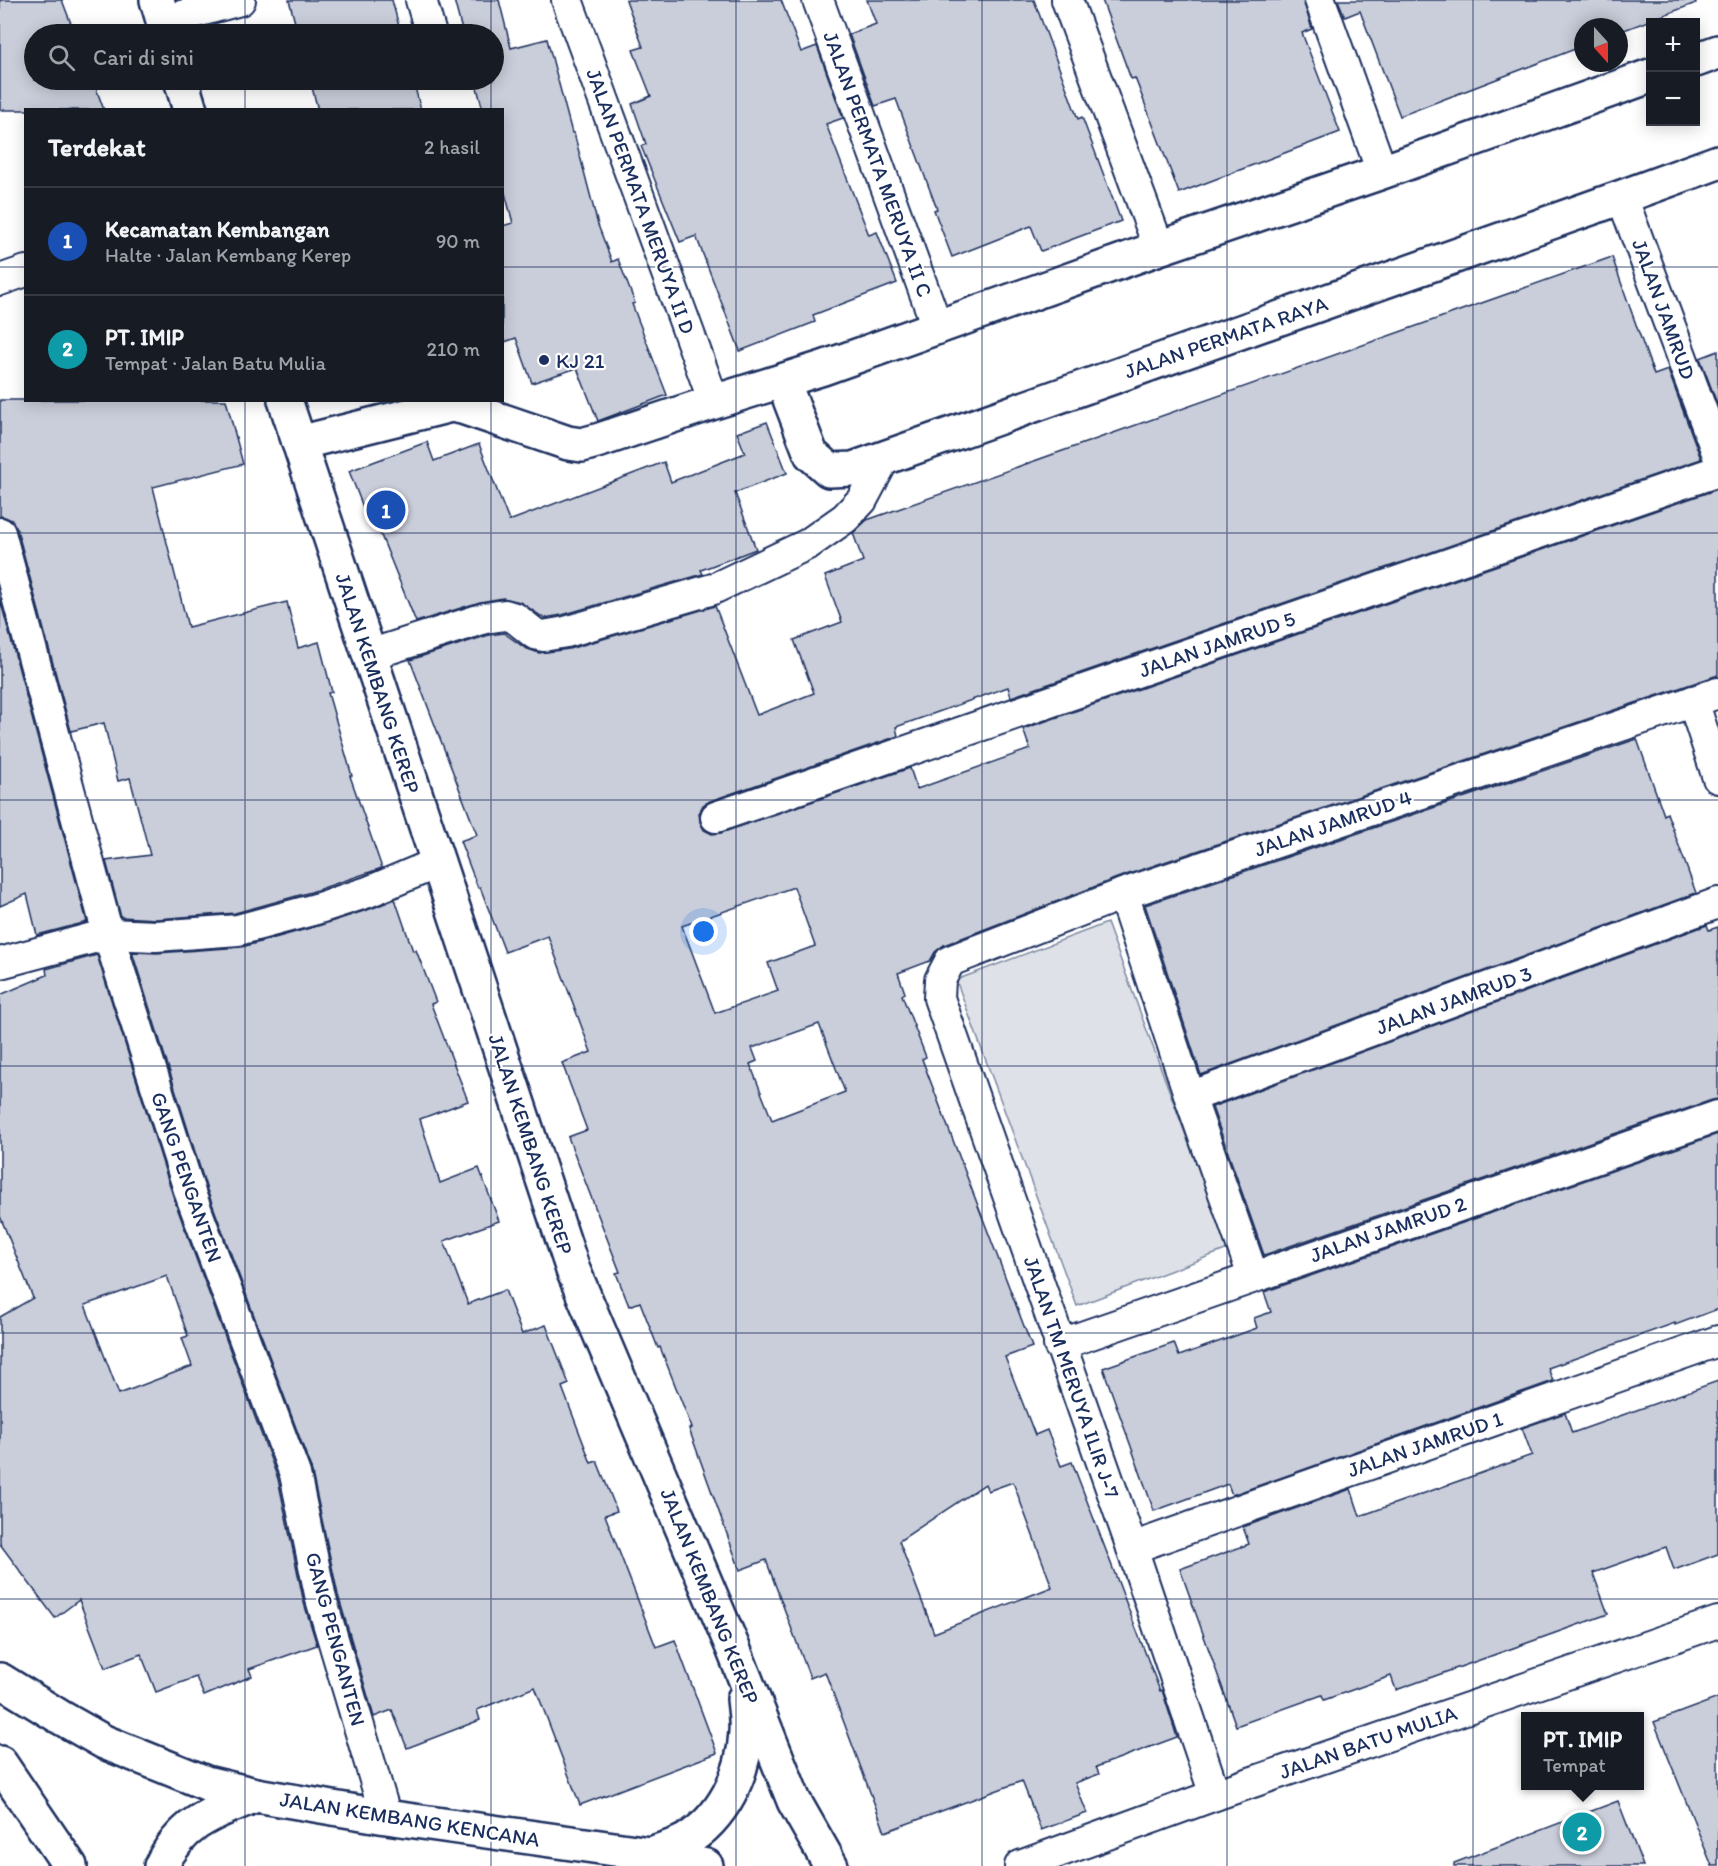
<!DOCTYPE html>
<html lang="id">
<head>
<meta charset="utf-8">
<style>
  :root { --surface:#171b24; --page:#20242c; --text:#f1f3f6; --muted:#9ea1a6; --line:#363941; --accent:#919bb2 }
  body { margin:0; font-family:Itim,sans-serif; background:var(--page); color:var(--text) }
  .controls { position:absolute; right:18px; top:18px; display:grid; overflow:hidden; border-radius:0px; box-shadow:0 3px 15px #0003 }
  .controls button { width:54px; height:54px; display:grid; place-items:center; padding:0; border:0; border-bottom:2px solid var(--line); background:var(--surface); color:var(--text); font:30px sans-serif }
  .compass { position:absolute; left:1574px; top:18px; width:54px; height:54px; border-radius:50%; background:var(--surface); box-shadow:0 3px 15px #0003; rotate:159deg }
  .you { position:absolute; left:704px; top:932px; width:21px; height:21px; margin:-15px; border:4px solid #fff; border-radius:50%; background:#1a73e8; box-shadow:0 0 0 9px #1a73e833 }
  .badge { display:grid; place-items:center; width:39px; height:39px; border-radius:50%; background:var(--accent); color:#fff; font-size:20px; font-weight:700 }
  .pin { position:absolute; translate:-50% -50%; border:3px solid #fff; box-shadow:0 2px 6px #0006 }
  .popup { position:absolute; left:1521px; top:1712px; width:123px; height:78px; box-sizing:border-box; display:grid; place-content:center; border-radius:0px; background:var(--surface); filter:drop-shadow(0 2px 4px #0005); font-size:20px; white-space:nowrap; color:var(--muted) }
  .popup b { font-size:22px; color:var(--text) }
  .popup::after { content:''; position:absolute; left:50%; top:100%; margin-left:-12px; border:12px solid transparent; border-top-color:var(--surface) }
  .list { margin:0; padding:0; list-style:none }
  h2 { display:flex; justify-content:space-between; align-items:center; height:78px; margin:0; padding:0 24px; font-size:26px }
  h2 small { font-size:20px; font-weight:400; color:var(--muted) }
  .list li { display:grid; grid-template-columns:39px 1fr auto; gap:18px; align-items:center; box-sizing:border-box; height:108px; padding:0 24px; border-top:2px solid var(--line) }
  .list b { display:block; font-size:22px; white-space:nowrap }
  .list p { margin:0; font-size:20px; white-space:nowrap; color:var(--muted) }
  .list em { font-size:20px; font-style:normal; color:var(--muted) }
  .icon { flex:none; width:33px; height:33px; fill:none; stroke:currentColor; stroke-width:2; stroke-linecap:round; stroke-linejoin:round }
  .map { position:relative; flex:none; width:1718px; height:1866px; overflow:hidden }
  .search { position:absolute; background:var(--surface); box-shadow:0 3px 15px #0003; left:24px; top:24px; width:480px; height:66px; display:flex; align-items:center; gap:15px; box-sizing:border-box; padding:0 21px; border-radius:33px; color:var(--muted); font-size:22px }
  .panel { position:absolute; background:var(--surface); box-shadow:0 3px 15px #0003; left:24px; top:108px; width:480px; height:294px; border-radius:0px }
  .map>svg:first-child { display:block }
  .green { fill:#dee1e7; stroke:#7c88a2; stroke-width:1.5 }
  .building { fill:#caceda; stroke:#1b2f5e; stroke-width:1.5; fill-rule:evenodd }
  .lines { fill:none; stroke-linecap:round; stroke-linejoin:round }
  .street-casing { stroke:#1b2f5e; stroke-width:34 }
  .secondary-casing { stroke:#1b2f5e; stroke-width:38 }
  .primary-casing { stroke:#1b2f5e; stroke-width:38 }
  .street { stroke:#fff; stroke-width:30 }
  .secondary { stroke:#fff; stroke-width:33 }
  .primary { stroke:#fff; stroke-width:33 }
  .grid { fill:none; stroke:#1b2f5e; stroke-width:1.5; stroke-opacity:0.55 }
  .poi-dot { fill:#1b2f5e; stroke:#fff; stroke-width:2 }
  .labels { text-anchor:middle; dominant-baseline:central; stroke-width:4.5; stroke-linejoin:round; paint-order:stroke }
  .street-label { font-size:21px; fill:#1b2f5e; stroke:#fff }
  .poi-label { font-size:21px; fill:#1b2f5e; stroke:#fff; text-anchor:start }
</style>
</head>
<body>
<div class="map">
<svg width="1718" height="1866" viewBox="0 0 1718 1866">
  <rect width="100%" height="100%" fill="#fff"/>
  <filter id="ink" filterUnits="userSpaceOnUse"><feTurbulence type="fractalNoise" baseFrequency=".0167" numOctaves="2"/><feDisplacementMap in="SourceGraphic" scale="12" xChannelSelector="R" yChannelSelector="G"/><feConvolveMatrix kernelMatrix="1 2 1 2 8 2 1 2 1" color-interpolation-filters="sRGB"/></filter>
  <g filter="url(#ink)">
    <path class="green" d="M1107,923L1228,1249L1077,1306L956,980Z"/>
    <g class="building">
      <path d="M0,0H62L75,34H34V80H93L104,110H0Z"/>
      <path d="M289,0H392L401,34H298Z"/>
      <path d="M454,0H499L511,48L547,39L572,133H574L598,225L612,262L618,259L635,303L632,304L667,395L598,421L577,368L532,383L516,338L502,343V226L513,223L502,182V110H483L475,80H494V34H463Z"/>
      <path d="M626,0H781L801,52L817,46L843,118L826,124L869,235L877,232L897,283L813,315L815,322L740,351L696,236L680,242L641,146L646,144L632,104L651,96L633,50L643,47Z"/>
      <path d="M867,0H1034L1078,119L1082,117L1121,221L1041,251L1031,226L952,257L934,210L937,209L896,99L875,106L849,34L876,24Z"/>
      <path d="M1102,0H1303L1312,29L1302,33L1340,132L1179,193L1135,78L1131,79Z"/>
      <path d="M1338,0H1696V3L1619,32V27H1583V46L1400,116L1360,11L1345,17Z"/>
      <path d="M310,80H413L421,110H318Z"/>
      <path d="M1612,257L1654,375L1668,370L1701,459L1011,697L1008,687L896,727L898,736L710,801L703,805L699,813L700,822L704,830L712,834L721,833L910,768L917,789L1030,749L1023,729L1718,489V675L1117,878L944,945L935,952L930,961L898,973L905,993L902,995L926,1057L922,1059L1032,1347L1005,1357L1035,1435L1047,1430L1061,1466L1072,1462L1160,1691L1162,1690L1177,1737L1096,1767L1099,1774L1075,1783L1087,1813L1041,1830L1022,1781L885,1832L825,1672L810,1678L766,1560L740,1570L689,1429L692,1428L660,1347L658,1348L640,1302L629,1306L616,1273L620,1272L568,1137L587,1130L562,1063L591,1052L548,936L505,952L480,887L478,888L460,841L477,835L410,660L489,635L504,633L525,648L539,653L569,649L715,606L757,715L814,693L794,640L842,622L825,576L863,561L853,533L867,520ZM794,887L815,946L768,963L778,991L715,1013L682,926ZM819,1024L845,1092L772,1120L750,1064L757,1061L752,1048ZM1013,1482L1052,1587L934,1633L899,1541L985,1484L988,1491Z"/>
      <path d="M1718,351V406L1700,358Z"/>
      <path d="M0,400H226L243,464L153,487L188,627L287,602L298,648L319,642L332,692L328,693L352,776H350L382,868L311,892L235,913L156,919L121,917L106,861L150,855L130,778L118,781L104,723L71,731L17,529L12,520L5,517L0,516Z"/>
      <path d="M767,422L787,473L735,493L756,549L701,570L703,574L562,615L544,618L520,602L503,598L480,602L416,622L374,518L368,520L349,471L427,442L434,461L479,444L509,521L664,462L671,482L745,453L737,433Z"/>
      <path d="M0,599L87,922L37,935L27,894L0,906Z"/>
      <path d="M1637,739L1664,815L1667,813L1696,893L1201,1075L1145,905Z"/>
      <path d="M395,899L413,951L416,950L436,1002L431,1004L468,1101L420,1119L440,1183L479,1168L499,1221L444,1241L468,1304L505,1290L522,1334L546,1325L569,1384L562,1387L591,1463L597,1461L617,1511L605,1515L656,1647L675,1640L717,1753L580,1805L535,1687L477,1710L480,1720L407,1748L392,1710L374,1717L338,1595L311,1468L207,1190L132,952L157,953L242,947L321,925L373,908Z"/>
      <path d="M1707,925L1709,930L1718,927V1099L1712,1100L1264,1255L1212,1107Z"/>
      <path d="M97,955L175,1202L278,1479L304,1603L317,1645L249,1669L252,1676L204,1696L196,1677L156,1692L141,1654L105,1668L79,1600L55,1618L0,1544V1317L33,1298L0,1216V995L47,975L46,969ZM167,1276L188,1336L182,1338L192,1366L119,1394L85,1305Z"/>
      <path d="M1718,1134V1309L1675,1325V1323L1548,1368L1553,1381L1232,1495L1228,1484L1154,1511L1103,1368L1174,1343L1179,1356L1257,1328L1254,1318L1271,1312L1264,1292Z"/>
      <path d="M1718,1381V1554L1674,1570L1666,1547L1593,1573L1608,1614L1396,1690L1391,1676L1324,1700L1322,1695L1236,1726L1180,1569L1249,1544L1243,1527L1351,1489L1360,1516L1532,1455L1522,1428L1565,1413L1572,1433Z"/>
      <path d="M1718,1698V1866H1712L1654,1722Z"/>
      <path d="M1618,1801L1643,1866H1454V1863Z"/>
    </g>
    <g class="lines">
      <g class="street-casing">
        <g id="street">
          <path d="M421,0L431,34"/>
          <path d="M567,0L714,402"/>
          <path d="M818,0L938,329"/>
          <path d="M1067,0L1159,248"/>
          <path d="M1320,0L1382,172"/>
          <path d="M163,21L240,0"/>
          <path d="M1622,197L1718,455"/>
          <path d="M0,280L26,271"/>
          <path d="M0,533L108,934L191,1196L295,1474L321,1599L386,1817"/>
          <path d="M369,655L485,618L505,615L515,618L535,634L543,636L566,632L713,589L808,544L845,518L862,500L885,457"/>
          <path d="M1693,701L1718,778"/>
          <path d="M716,817L1718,471"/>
          <path d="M1123,894L1190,1097L1253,1276"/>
          <path d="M0,963L108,934L156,936L238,930L316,909L368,892L437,863"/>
          <path d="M1190,1097L1718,903"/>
          <path d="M1059,1345L1718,1116"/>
          <path d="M1132,1548L1718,1341"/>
          <path d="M1215,1795L1132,1548L939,998L940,980L950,961L1123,894L1718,693"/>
          <path d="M1020,1866L1215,1795L1718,1622"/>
        </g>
      </g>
      <g class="secondary-casing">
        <g id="secondary">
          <path d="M1696,60L1718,52"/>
          <path d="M783,381L811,454L829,470L853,469L1622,197L1718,162"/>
          <path d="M299,443L451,405L462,407L568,443L582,445L600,440L714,402L823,368L1159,248L1382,172L1650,76"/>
        </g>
      </g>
      <g class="primary-casing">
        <g id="primary">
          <path d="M157,0L167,34"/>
          <path d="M181,80L190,110"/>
          <path d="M285,400L573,1270L733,1648L794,1801L831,1866"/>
          <path d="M0,1680L60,1717L104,1742L206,1783L256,1795L386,1817L650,1854L706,1866"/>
          <path d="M0,1763L70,1866"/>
          <path d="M650,1854C661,1850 674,1847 685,1841C723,1818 744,1775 746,1732C747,1721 745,1710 744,1699"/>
          <path d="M161,1866C183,1821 213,1813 256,1795"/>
        </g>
      </g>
      <use href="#street" class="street"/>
      <use href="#secondary" class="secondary"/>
      <use href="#primary" class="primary"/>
    </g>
  </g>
  <path class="grid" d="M245,0V34M491,0V34M736,0V1866M982,0V1866M1227,0V1866M1473,0V1866M245,80V110M491,80V110M0,267H26M502,267H1718M245,400V1866M491,400V1866M0,533H1718M0,800H1718M0,1066H1718M0,1333H1718M0,1599H1718"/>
  <circle class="poi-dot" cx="544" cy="360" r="6"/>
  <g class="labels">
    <g class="street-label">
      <text transform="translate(878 164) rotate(70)">JALAN PERMATA MERUYA II C</text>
      <text transform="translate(641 201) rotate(70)">JALAN PERMATA MERUYA II D</text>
      <text transform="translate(1664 309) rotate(70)">JALAN JAMRUD</text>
      <text transform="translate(1226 337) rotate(-19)">JALAN PERMATA RAYA</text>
      <text transform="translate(1217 644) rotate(-19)">JALAN JAMRUD 5</text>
      <text transform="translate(378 683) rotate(72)">JALAN KEMBANG KEREP</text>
      <text transform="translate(1333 823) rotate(-19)">JALAN JAMRUD 4</text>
      <text transform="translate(1454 1000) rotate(-20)">JALAN JAMRUD 3</text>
      <text transform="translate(531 1144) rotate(72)">JALAN KEMBANG KEREP</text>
      <text transform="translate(187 1177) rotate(71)">GANG PENGANTEN</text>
      <text transform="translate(1388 1229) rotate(-19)">JALAN JAMRUD 2</text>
      <text transform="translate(1072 1377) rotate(71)">JALAN TM MERUYA ILIR J-7</text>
      <text transform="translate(1425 1444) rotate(-19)">JALAN JAMRUD 1</text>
      <text transform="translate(710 1596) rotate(68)">JALAN KEMBANG KEREP</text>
      <text transform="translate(336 1639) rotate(75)">GANG PENGANTEN</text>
      <text transform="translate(1368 1742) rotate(-19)">JALAN BATU MULIA</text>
      <text transform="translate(410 1819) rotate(9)">JALAN KEMBANG KENCANA</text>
    </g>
    <g class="poi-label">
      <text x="556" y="360">KJ 21</text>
    </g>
  </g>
</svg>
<div class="controls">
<button>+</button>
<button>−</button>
</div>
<svg class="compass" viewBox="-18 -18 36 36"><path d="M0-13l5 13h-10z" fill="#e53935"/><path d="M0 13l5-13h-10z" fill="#9ea1a6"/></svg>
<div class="you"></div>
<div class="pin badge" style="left:386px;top:510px;background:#1a4fb4">1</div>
<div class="pin badge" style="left:1582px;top:1832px;background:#0f9aa8">2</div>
<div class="popup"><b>PT. IMIP</b>Tempat</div>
<div class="search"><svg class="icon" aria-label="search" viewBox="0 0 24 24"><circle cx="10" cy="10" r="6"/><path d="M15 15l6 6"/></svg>Cari di sini</div>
<section class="panel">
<h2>Terdekat<small>2 hasil</small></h2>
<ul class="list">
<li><span class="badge" style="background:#1a4fb4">1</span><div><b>Kecamatan Kembangan</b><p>Halte · Jalan Kembang Kerep</p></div><em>90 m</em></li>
<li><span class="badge" style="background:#0f9aa8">2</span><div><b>PT. IMIP</b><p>Tempat · Jalan Batu Mulia</p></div><em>210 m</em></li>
</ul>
</section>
</div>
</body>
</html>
